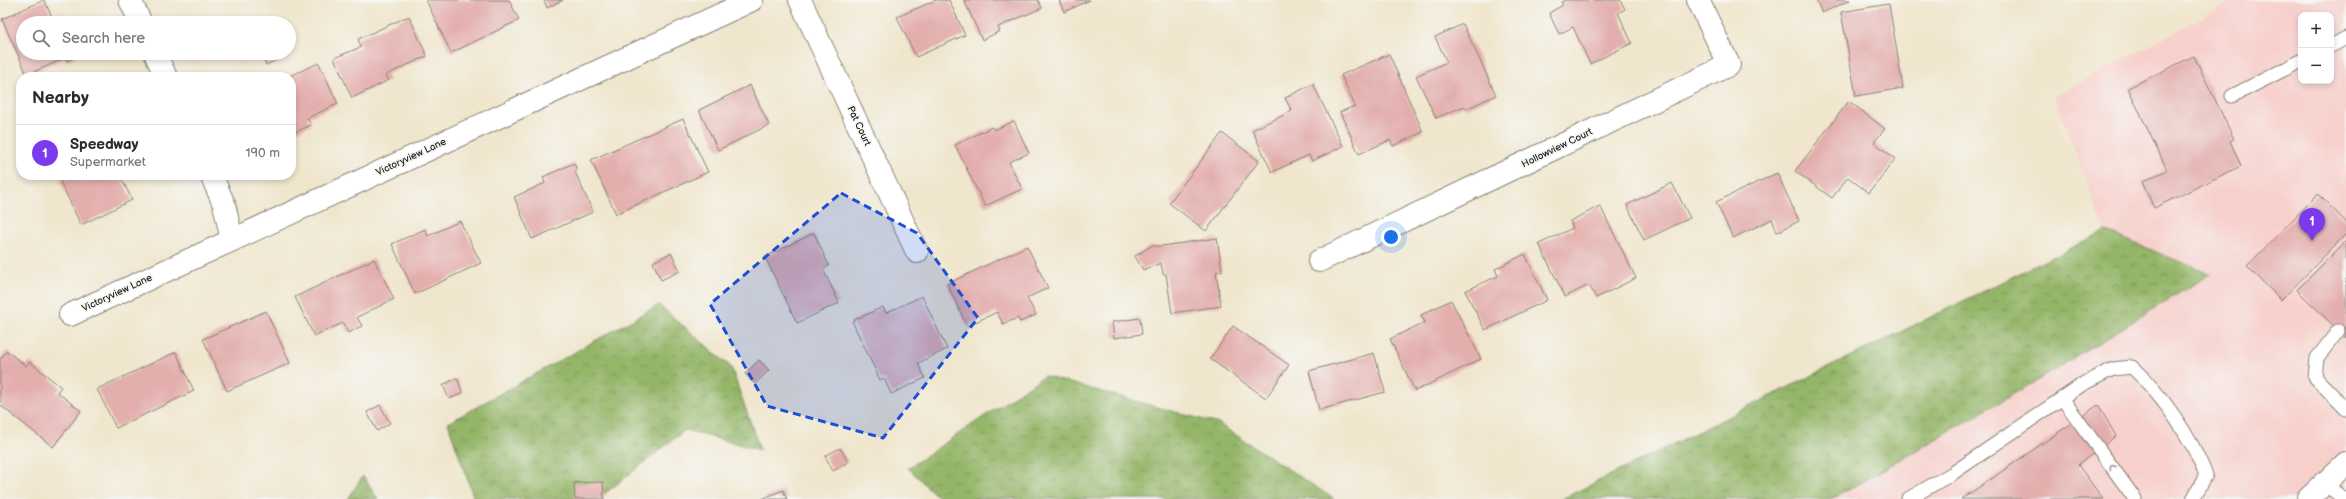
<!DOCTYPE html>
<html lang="en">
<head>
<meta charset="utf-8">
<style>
  :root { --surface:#fff; --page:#f7f7f7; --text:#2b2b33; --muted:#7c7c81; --line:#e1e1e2; --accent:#7c3aed }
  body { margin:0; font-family:"Balsamiq Sans",sans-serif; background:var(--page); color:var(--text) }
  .controls { position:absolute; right:12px; top:12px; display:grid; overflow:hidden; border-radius:8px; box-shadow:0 2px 6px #0003 }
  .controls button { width:36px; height:36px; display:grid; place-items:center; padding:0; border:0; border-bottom:1px solid var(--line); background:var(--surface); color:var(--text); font:20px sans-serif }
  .you { position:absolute; left:1391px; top:237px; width:14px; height:14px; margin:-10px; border:3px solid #fff; border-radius:50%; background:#1a73e8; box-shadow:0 0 0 6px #1a73e833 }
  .badge { display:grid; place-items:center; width:26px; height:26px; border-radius:50%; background:var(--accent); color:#fff; font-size:13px; font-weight:700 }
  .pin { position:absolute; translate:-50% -33px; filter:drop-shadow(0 1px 2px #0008) }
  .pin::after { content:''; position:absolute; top:21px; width:14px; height:12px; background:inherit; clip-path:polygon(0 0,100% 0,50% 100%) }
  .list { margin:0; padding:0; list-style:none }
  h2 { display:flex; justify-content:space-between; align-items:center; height:52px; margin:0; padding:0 16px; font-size:17px }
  h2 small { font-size:13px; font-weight:400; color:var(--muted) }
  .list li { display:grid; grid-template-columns:26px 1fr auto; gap:12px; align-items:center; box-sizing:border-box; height:56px; padding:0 16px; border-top:1px solid var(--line) }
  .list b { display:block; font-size:15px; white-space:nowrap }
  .list p { margin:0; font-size:13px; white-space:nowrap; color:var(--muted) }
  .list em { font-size:13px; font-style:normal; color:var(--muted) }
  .icon { flex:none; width:22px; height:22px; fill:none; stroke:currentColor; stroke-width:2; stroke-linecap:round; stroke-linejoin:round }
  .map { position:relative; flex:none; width:2346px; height:499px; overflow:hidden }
  .search { position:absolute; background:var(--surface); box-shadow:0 2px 6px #0003; left:16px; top:16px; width:280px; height:44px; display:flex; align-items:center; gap:10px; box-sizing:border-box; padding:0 14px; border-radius:22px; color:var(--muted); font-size:15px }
  .panel { position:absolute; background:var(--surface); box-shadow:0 2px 6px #0003; left:16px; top:72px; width:280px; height:108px; border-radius:16px }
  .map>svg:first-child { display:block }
  .built { fill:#f7d0cc; fill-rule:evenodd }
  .forest { fill:url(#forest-crowns); stroke:#586942 }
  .building { fill:#e3afad }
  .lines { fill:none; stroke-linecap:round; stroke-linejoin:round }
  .lane-casing { stroke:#868174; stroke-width:15 }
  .street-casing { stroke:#868174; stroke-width:24 }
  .secondary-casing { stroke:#868174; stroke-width:24 }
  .lane { stroke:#fff; stroke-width:13 }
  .street { stroke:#fff; stroke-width:22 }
  .secondary { stroke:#fff; stroke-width:22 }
  .oneway { stroke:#999 }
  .marked { fill:#1d4ed8; fill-opacity:0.2; stroke:#1d4ed8; stroke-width:3; stroke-dasharray:8 5; stroke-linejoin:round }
  .labels { text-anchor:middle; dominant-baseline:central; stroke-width:3.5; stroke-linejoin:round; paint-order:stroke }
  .street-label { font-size:10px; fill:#1c1c1c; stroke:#f6f6f2 }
</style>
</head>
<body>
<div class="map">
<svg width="2346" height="499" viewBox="0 0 2346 499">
  <defs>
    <pattern id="forest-crowns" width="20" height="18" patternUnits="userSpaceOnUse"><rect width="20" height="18" fill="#94b669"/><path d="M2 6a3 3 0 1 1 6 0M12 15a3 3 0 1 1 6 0" fill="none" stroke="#789356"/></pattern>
  </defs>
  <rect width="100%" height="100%" fill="#f6f6f2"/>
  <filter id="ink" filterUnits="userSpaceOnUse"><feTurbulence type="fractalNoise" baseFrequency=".025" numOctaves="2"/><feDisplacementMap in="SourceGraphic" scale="8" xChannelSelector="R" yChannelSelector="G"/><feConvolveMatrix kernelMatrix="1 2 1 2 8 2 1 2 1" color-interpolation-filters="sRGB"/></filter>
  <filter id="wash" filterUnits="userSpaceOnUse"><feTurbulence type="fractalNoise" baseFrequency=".012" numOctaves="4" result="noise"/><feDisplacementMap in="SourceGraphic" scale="16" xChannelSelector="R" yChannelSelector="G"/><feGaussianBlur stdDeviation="0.9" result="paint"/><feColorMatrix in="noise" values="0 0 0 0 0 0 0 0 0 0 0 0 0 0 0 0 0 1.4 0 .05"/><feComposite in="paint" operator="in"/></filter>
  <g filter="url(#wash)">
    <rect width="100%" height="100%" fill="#f0e6cd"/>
    <path class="built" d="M2235,0H2346V499H1810L2165,286L2105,231L2054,96ZM2301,15H2331V81H2301Z"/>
    <g class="forest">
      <path d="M2105,231L2210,274L2036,381L1837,496L1830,499H1562Z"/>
      <path d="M659,305L731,367L760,450L685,430L598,499H474L448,423Z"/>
      <path d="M1044,376L1219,424L1334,499H940L908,468Z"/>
      <path d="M363,476L378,499H348Z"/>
    </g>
    <g id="blocks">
      <g class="building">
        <path d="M44,0L55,23H23V53H73L75,57L67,61L65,58L27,75L2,19Z"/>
        <path d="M426,0H509L519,20L451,53Z"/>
        <path d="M544,0H563L547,8Z"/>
        <path d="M936,0H949L965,35L916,57L897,17Z"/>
        <path d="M964,0H1038L1042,8L998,27L1000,31L982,40Z"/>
        <path d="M1059,0H1090L1064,12Z"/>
        <path d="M1566,0H1620L1625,9L1618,13L1632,43L1590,64L1573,27L1559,34L1549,13L1563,5L1561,2Z"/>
        <path d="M1816,0H1850L1822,13Z"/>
        <path d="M1889,4L1903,88L1856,96L1841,12Z"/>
        <path d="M409,16L427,56L386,75L389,80L352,98L334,58L361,47L358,39Z"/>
        <path d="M1463,24L1496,95L1466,109L1464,106L1436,118L1416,76L1447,62L1435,37Z"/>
        <path d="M260,53H278L281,58L266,65Z"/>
        <path d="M1389,54L1423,132L1393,146L1390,140L1359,154L1340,112L1355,106L1341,75Z"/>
        <path d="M2194,56L2234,139L2230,141L2241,166L2154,208L2142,182L2167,170L2128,88Z"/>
        <path d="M319,63L338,104L307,118L311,125L291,134V77H287Z"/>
        <path d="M1313,84L1343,146L1312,161L1309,155L1272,172L1252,130L1292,111L1285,98Z"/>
        <path d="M750,85L769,125L718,150L699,110Z"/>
        <path d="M1849,101L1885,129L1874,142L1895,159L1869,193L1848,177L1832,198L1795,171Z"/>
        <path d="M683,119L708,172L616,214L591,160Z"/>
        <path d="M1014,121L1029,153L1009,162L1022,189L985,206L955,145L992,127L994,130Z"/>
        <path d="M1222,133L1259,161L1206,231L1169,203Z"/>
        <path d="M574,163L577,171L575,172L593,212L532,239L514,197L545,183L543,177Z"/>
        <path d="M1777,173L1799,221L1777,232L1772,219L1733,238L1716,202Z"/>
        <path d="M74,175H120L132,200L81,225L60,181Z"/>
        <path d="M1672,183L1690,218L1644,240L1627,205Z"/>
        <path d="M2318,194L2346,222V234L2281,300L2247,266Z"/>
        <path d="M1600,206L1636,278L1596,298L1589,285L1565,297L1539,244L1573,228L1570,221Z"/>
        <path d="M460,221L481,263L415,294L392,244L425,229L428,236Z"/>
        <path d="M814,233L829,266L823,269L839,303L797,323L765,257Z"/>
        <path d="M1217,238L1222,271L1216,272L1221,306L1172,313L1166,274H1163L1161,263L1143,270L1135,256L1151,246H1162Z"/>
        <path d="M2346,241V338L2297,290Z"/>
        <path d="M1027,246L1048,288L1027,298L1036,315L1020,322L1018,318L1003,324L997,312L967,326L947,284Z"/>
        <path d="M671,253L680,271L661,280L653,262Z"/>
        <path d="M1525,254L1547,300L1485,330L1465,291L1498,276L1495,269Z"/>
        <path d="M374,259L394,299L357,317L362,326L348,333L343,323L314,336L295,297Z"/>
        <path d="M922,296L947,349L918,363L925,378L891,394L884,378L880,380L852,321L883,307L886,313Z"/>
        <path d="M1451,300L1481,359L1415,391L1390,339L1425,322L1421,315Z"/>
        <path d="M266,311L290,363L227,391L203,339Z"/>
        <path d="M1140,318L1142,334L1114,338L1112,322Z"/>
        <path d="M1233,326L1289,365L1266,398L1210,359Z"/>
        <path d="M7,351L26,366L30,362L61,387L57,392L81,411L53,447L0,405V359Z"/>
        <path d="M176,352L194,391L116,428L97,389Z"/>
        <path d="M1374,353L1385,392L1319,410L1309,371Z"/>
        <path d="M759,360L769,370L755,384L745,374Z"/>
        <path d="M457,378L463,393L449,399L443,385Z"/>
        <path d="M380,405L390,423L377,431L367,412Z"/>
        <path d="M2098,405L2116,436L2078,465L2103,499H1962Z"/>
        <path d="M840,448L848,462L833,471L825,456Z"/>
        <path d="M603,482L604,499H575L574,483Z"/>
        <path d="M783,490L787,499H762Z"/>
      </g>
    </g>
  </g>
  <g filter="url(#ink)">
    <use href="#blocks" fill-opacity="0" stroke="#868174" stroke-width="1"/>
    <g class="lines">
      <g class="lane-casing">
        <g id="lane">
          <path d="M2331,46L2346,38"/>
          <path d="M2232,96L2301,61"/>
          <path d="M2338,331L2317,358L2315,377L2346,409"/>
          <path d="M2062,398L2135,499"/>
          <path d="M2325,484L2344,499"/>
          <path d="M1908,499L1953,473L2083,384L2113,369L2132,367C2163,396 2190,435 2206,475L2193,499"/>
        </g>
      </g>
      <g class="street-casing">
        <g id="street">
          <path d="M130,0L141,23"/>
          <path d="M800,0L917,252"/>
          <path d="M155,53L166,77"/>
          <path d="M211,175L224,204L232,240"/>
          <path d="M1319,261L1729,65L1698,0"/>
          <path d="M70,315L752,0"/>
        </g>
      </g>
      <g class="secondary-casing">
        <path id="secondary" d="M2308,499L2346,463"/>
      </g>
      <use href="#lane" class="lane"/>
      <use href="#street" class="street"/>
      <use href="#secondary" class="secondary"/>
    </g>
    <defs><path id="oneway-chevron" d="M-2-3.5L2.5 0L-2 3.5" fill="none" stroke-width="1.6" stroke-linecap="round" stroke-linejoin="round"/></defs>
    <use class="oneway" href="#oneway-chevron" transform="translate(2112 467) rotate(-125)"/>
  </g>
  <path class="marked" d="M841,193L917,233L978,318L883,438L767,406L710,304Z"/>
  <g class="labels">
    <g class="street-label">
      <text transform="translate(859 126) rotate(65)">Pat Court</text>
      <text transform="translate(1557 148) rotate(-26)">Hollowview Court</text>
      <text transform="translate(411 157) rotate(-25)">Victoryview Lane</text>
      <text transform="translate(117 293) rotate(-25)">Victoryview Lane</text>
    </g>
  </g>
</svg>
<div class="controls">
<button>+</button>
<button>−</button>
</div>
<div class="you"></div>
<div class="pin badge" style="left:2312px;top:241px">1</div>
<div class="search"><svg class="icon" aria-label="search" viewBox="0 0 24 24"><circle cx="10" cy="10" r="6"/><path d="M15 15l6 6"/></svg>Search here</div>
<section class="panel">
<h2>Nearby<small></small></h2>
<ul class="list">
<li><span class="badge">1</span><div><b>Speedway</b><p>Supermarket</p></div><em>190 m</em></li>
</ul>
</section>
</div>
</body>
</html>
